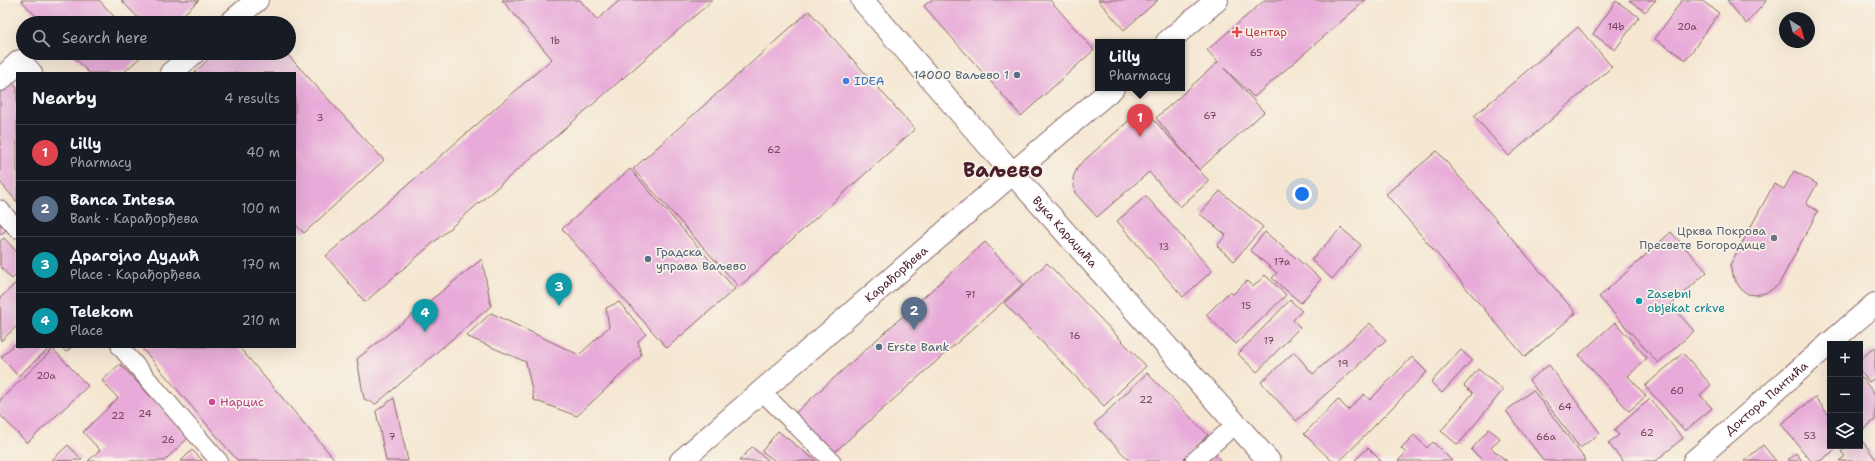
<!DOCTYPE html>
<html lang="en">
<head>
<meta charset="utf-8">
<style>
  :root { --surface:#171b24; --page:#242831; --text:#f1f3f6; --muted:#9ea1a6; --line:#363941; --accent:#8c9099 }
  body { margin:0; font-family:"Shantell Sans",sans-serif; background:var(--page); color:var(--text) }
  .controls { position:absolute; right:12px; bottom:12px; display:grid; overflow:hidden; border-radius:0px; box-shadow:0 4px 16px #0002 }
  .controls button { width:36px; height:36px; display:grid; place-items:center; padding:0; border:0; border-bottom:1px solid var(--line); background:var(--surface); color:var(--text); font:20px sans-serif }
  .compass { position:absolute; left:1779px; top:12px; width:36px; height:36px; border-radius:50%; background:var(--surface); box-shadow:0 4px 16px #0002; rotate:143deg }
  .you { position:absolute; left:1302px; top:194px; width:14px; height:14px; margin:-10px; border:3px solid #fff; border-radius:50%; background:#1a73e8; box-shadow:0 0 0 6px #1a73e833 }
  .badge { display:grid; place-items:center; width:26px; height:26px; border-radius:50%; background:var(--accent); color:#fff; font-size:13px; font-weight:700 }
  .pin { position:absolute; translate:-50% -33px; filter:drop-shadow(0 1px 2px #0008) }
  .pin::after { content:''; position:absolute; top:21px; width:14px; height:12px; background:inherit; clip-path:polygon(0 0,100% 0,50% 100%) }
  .popup { position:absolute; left:1095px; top:39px; width:90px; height:52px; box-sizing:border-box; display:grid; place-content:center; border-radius:0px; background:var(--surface); filter:drop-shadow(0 1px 3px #0005); font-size:13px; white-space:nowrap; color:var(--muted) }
  .popup b { font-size:15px; color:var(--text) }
  .popup::after { content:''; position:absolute; left:50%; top:100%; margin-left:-8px; border:8px solid transparent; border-top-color:var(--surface) }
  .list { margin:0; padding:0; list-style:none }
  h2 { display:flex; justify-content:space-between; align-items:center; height:52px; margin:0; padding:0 16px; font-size:17px }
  h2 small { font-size:13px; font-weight:400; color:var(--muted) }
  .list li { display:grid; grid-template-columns:26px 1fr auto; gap:12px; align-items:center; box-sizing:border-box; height:56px; padding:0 16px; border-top:1px solid var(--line) }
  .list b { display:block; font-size:15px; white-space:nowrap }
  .list p { margin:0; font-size:13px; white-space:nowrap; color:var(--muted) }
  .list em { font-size:13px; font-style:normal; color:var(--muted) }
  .icon { flex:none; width:22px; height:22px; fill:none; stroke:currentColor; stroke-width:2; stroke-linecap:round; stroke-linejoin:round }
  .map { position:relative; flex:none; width:1875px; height:461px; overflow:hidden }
  .search { position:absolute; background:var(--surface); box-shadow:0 4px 16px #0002; left:16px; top:16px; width:280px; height:44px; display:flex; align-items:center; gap:10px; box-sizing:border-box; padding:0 14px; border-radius:22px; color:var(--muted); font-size:15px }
  .panel { position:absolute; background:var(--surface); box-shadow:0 4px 16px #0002; left:16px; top:72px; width:280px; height:276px; border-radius:0px }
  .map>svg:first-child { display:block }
  .building { fill:#e8abd9 }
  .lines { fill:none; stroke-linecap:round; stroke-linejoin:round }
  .lane-casing { stroke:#866565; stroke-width:19 }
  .street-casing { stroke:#866565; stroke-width:24 }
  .secondary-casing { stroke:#866565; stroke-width:24 }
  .lane { stroke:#fff; stroke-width:17 }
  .street { stroke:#fff; stroke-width:22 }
  .secondary { stroke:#fff; stroke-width:22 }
  .health-dot { fill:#e0444e; stroke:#f7f3e8; stroke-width:1.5 }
  .service-dot { fill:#5c6f8a; stroke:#f7f3e8; stroke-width:1.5 }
  .shop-dot { fill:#3f7fe0; stroke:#f7f3e8; stroke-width:1.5 }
  .worship-dot { fill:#6b7280; stroke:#f7f3e8; stroke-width:1.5 }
  .culture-dot { fill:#0f9aa8; stroke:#f7f3e8; stroke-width:1.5 }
  .hotel-dot { fill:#d1479c; stroke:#f7f3e8; stroke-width:1.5 }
  .labels { text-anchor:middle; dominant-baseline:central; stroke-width:3.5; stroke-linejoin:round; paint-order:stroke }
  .number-label { font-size:10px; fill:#724256 }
  .health-label { font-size:12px; fill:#be3a42; stroke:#f7f3e8; text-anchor:start }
  .service-label { font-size:12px; fill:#4e5e75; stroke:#f7f3e8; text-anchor:start }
  .shop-label { font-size:12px; fill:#366cbe; stroke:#f7f3e8; text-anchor:start }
  .street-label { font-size:12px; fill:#4a1f2b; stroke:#f7f3e8 }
  .worship-label { font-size:12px; fill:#5b616d; stroke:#f7f3e8; text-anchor:end }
  .culture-label { font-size:12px; fill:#0d838f; stroke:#f7f3e8; text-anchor:start }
  .hotel-label { font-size:12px; fill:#b23c85; stroke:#f7f3e8; text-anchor:start }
  .town-label { font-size:20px; font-weight:bold; fill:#4a1f2b; stroke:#f7f3e8 }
</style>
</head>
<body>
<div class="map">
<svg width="1875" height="461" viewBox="0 0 1875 461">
  <rect width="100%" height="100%" fill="#f7f3e8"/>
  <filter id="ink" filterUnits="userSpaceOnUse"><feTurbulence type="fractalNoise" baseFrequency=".025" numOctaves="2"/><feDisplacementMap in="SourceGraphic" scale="8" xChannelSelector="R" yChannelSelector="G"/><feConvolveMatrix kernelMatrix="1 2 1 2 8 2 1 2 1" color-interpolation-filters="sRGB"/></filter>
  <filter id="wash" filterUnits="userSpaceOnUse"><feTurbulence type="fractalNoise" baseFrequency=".012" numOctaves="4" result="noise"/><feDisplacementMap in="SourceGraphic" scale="16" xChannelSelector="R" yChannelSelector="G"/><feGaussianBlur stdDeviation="0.9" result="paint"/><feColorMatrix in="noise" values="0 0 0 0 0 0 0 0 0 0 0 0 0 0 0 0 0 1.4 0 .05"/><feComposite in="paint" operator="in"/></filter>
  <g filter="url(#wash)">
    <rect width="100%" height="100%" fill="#f5e7d2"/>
    <g id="blocks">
      <g class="building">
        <path d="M21,0H99L120,23H42Z"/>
        <path d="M121,0H199L174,23H143Z"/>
        <path d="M502,0H580L597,20L620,0H713L365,302L326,256L552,59Z"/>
        <path d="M931,0H1050L1094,50L1021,116L924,6Z"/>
        <path d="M1098,0H1158L1124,30Z"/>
        <path d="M1265,0H1366L1254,97L1223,67L1264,112L1199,170L1156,118L1218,62L1207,50Z"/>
        <path d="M1629,0H1656L1645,12Z"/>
        <path d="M1682,0H1701L1719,13L1686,60L1655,39Z"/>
        <path d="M1727,0H1767L1746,24Z"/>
        <path d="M1616,1L1639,17L1615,50L1593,34Z"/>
        <path d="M809,11L915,129L739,287L633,169Z"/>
        <path d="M254,17L259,23H247Z"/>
        <path d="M1578,27L1612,67L1509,156L1474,116Z"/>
        <path d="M70,53H145L123,73H89Z"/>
        <path d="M215,53H286L384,160L304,233L295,224V73H194Z"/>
        <path d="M12,82L17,88V202L0,182V93Z"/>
        <path d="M1143,108L1209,181L1180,207L1149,172L1097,217L1075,193L1073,178L1078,166Z"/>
        <path d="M1437,151L1576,313L1525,357L1386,194Z"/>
        <path d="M630,169L735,289L667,348L562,229Z"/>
        <path d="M1794,171L1817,184L1806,204L1818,211L1779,284L1773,289L1765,293L1756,295L1748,294L1741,289L1736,282L1732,274L1730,265L1774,184L1784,189Z"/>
        <path d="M1220,191L1263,227L1234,261L1217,246L1226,235L1200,214Z"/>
        <path d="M1146,196L1212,271L1183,297L1117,221Z"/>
        <path d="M0,224L6,230L0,235Z"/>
        <path d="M1341,228L1361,245L1332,279L1311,260Z"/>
        <path d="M1265,232L1321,279L1301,303L1272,278L1277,273L1250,250Z"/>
        <path d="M1671,232L1707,272L1671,305L1694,331L1658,363L1599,297Z"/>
        <path d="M4,238L17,252V274L12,279L0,266V241Z"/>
        <path d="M985,242L1023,284L830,456L793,415Z"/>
        <path d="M482,259L491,306L376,404L364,399L357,359Z"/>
        <path d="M1047,263L1146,366L1104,406L1004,303Z"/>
        <path d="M1265,275L1286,295L1236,344L1206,315L1229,292L1233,294L1247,281L1253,287Z"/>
        <path d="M17,282V326L1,341L0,298Z"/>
        <path d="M1290,300L1302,311L1293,320L1300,327L1257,372L1238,354Z"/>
        <path d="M619,302L646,334L638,341L641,356L577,416L534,400L526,362L466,336L491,313L579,355L609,327L606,308Z"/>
        <path d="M1615,322L1647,358L1628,376L1646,396L1629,411L1579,355Z"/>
        <path d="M1370,323L1386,340L1296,421L1261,382L1294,352L1313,374Z"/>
        <path d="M17,342V347H51L18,376L1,357Z"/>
        <path d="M61,347H72L66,352Z"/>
        <path d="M141,347H239L336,461H238Z"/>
        <path d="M1875,347V378L1869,382L1860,371V359Z"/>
        <path d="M53,349L88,386L27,443L0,415V400Z"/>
        <path d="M1461,350L1472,360L1442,393L1431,382Z"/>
        <path d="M1683,353L1711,385L1700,395L1712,408L1685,431L1645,386Z"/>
        <path d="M1412,357L1427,372L1340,461H1332L1304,434L1338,399L1348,410L1364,394L1370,400Z"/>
        <path d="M120,364L189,437L164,461H88L100,450L83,432L118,398L102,381Z"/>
        <path d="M1549,365L1600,433L1580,448L1529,380Z"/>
        <path d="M1478,369L1503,390L1458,445L1441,431L1473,393L1464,386Z"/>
        <path d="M1147,373L1208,435L1182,461H1130L1094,424Z"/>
        <path d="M1860,375L1875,395V420L1860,432Z"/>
        <path d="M1533,390L1586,461H1544L1506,411Z"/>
        <path d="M1815,397L1830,417V446H1840L1820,461H1811L1781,424Z"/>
        <path d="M394,398L408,461H386L376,411Z"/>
        <path d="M1650,399L1683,438L1656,461H1623L1608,443L1619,435L1614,430Z"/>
        <path d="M1489,429L1500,438L1491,448L1507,461H1484L1471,450Z"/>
        <path d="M778,431L816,461H775L762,451Z"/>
        <path d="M1414,435L1427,448L1433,442L1452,461H1398L1406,453L1401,448Z"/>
        <path d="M1860,438L1875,458V461H1839L1845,456L1841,452L1849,446H1860Z"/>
        <path d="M68,445L82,460L51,461Z"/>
        <path d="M1763,445L1776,461H1744Z"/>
        <path d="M752,447L769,461H739Z"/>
        <path d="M1368,448L1381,461H1354Z"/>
        <path d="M192,450L203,461H181Z"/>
        <path d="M1213,453L1221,461H1205Z"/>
        <path d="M1796,453L1802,461H1788V460Z"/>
      </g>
    </g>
  </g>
  <g filter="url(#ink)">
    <use href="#blocks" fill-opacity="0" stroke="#866565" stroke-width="1"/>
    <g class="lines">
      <g class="lane-casing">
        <g id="lane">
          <path d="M0,209L17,229"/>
          <path d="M120,347L219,461"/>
          <path d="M761,391L832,461"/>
          <path d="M1194,461L1236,424"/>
        </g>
      </g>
      <g class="street-casing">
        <g id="street">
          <path d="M230,23L257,0"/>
          <path d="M171,73L194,53"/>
          <path d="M0,80L20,61L31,73"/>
        </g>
      </g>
      <g class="secondary-casing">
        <g id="secondary">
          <path id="s1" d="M862,0L1008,168L1269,461"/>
          <path d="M1167,42L1217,0"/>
          <path id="s2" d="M681,461L1013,173L1113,88"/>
          <path id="s3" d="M1694,461L1875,304"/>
        </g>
      </g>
      <use href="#lane" class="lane"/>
      <use href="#street" class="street"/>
      <use href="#secondary" class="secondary"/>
    </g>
  </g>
  <path class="health-dot" d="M1235 26h4v4h4v4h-4v4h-4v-4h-4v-4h4z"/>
  <g class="service-dot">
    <circle cx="1017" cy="75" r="4"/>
    <circle cx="648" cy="259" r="4"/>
    <circle cx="879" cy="347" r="4"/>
  </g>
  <circle class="shop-dot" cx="846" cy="81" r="4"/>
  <circle class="worship-dot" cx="1774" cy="238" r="4"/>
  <circle class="culture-dot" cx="1639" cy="301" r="4"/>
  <circle class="hotel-dot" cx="212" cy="402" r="4"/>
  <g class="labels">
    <g class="number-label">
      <text x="1616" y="26">14b</text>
      <text x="1687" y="26">20a</text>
      <text x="555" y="40">1b</text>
      <text x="1256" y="52">65</text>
      <text x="1210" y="115">67</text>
      <text x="320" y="117">3</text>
      <text x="774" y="149">62</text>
      <text x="1164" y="246">13</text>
      <text x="1282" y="261">17a</text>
      <text x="970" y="294">71</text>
      <text x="1246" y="305">15</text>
      <text x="1075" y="335">16</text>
      <text x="1269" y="340">17</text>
      <text x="1343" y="363">19</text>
      <text x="46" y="375">20a</text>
      <text x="1677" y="390">60</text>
      <text x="1146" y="399">22</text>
      <text x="1565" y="406">64</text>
      <text x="145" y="413">24</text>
      <text x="118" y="415">22</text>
      <text x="1647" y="432">62</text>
      <text x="1810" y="435">53</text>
      <text x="392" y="436">7</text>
      <text x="1546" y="436">66a</text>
      <text x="168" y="439">26</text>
    </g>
    <g class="health-label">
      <text x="1245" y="32">Центар</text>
    </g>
    <g class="service-label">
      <text x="1009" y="75" text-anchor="end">14000 Ваљево 1</text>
      <text x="656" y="252">Градска<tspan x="656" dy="14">управа Ваљево</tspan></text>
      <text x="887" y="347">Erste Bank</text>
    </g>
    <g class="shop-label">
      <text x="854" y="81">IDEA</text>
    </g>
    <g class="street-label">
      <text stroke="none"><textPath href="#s1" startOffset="308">Вука Караџића</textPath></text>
      <text stroke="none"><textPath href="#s2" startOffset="285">Карађорђева</textPath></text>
      <text stroke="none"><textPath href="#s3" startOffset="96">Доктора Пантића</textPath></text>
    </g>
    <g class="worship-label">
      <text x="1766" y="231">Црква Покрова<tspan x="1766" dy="14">Пресвете Богородице</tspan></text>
    </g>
    <g class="culture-label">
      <text x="1647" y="294">Zasebni<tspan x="1647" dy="14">objekat crkve</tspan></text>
    </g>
    <g class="hotel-label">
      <text x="220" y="402">Нарцис</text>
    </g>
    <g class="town-label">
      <text x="1003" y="170">Ваљево</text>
    </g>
  </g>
</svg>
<div class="controls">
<button>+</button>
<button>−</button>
<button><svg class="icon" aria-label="layers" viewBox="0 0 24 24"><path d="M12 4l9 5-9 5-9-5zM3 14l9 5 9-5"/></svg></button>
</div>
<svg class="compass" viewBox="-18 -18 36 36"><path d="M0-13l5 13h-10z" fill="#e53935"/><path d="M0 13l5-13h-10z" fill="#9ea1a6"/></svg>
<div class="you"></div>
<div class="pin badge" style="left:1140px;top:137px;background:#e0444e">1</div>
<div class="popup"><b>Lilly</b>Pharmacy</div>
<div class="pin badge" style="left:914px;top:330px;background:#5c6f8a">2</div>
<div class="pin badge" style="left:559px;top:306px;background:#0f9aa8">3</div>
<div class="pin badge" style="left:425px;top:332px;background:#0f9aa8">4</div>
<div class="search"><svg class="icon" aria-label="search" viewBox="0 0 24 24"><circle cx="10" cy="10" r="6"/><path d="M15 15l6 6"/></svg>Search here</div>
<section class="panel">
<h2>Nearby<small>4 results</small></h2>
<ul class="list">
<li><span class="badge" style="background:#e0444e">1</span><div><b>Lilly</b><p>Pharmacy</p></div><em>40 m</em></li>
<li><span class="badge" style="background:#5c6f8a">2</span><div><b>Banca Intesa</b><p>Bank · Карађорђева</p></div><em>100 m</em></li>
<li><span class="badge" style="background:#0f9aa8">3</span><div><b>Драгојло Дудић</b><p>Place · Карађорђева</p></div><em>170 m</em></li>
<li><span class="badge" style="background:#0f9aa8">4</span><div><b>Telekom</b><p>Place</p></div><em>210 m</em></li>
</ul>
</section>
</div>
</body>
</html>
